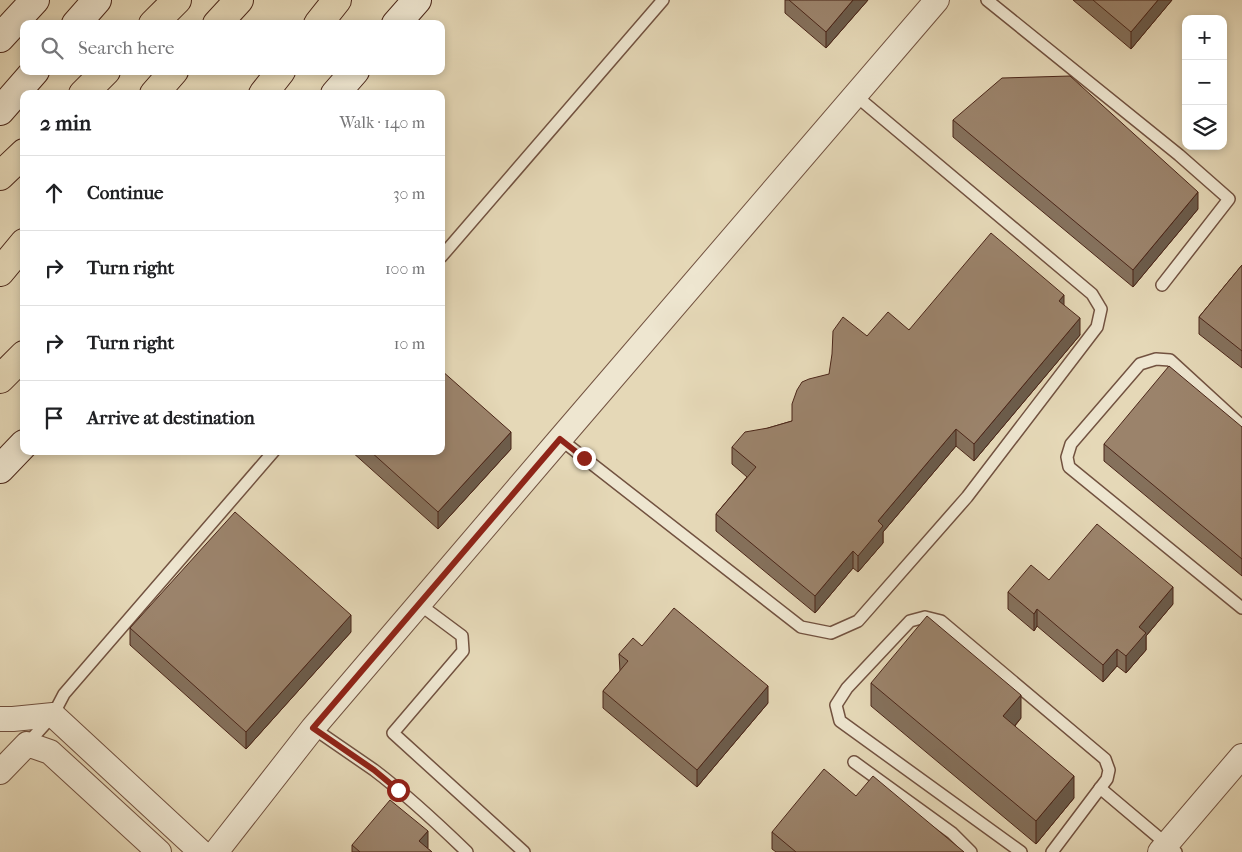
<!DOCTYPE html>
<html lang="en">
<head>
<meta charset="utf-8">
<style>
  :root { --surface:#fff; --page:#f2f2f2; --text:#202124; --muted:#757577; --line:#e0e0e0 }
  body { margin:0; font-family:"IM FELL French Canon",serif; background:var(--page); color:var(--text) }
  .controls { position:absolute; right:15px; top:15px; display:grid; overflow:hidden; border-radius:10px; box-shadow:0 2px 8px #0003 }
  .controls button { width:45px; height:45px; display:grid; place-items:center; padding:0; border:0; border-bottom:1px solid var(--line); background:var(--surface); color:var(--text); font:25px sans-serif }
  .stop { position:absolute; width:15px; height:15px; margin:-11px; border:4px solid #8f2418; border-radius:50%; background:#fff }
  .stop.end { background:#8f2418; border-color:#fff; box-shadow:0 1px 5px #0008 }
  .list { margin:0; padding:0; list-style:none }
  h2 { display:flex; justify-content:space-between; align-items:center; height:65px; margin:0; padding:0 20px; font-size:21px }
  h2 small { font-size:16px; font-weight:400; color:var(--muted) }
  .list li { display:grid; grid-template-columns:32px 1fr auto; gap:15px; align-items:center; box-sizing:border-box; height:75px; padding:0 20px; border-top:1px solid var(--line) }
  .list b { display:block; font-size:19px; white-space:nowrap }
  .list em { font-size:16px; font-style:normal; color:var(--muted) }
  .icon { flex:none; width:28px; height:28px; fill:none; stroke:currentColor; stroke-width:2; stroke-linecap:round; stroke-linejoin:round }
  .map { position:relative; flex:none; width:1242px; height:852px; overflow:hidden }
  .search { position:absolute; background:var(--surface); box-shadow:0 2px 8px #0003; left:20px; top:20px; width:425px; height:55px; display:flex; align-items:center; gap:12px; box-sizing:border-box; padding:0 18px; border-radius:10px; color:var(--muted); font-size:19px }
  .panel { position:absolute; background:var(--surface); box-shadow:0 2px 8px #0003; left:20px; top:90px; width:425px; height:365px; border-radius:10px }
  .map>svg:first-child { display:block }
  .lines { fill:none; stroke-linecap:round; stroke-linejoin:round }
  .lane-casing { stroke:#725240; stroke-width:14 }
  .street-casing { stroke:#725240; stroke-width:26 }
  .secondary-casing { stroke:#4b2619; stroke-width:30 }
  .highway-casing { stroke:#4b2619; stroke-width:30 }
  .lane { stroke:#eee6d0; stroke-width:11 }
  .street { stroke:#eee6d0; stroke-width:24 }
  .secondary { stroke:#eee6d0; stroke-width:28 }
  .highway { stroke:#e5d8b7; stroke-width:28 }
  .wall { fill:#85715c; stroke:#4b2619 }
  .shaded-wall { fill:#6c5c4b; stroke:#4b2619 }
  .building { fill:#9b836b; stroke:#4b2619 }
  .route { stroke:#8f2418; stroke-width:6 }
</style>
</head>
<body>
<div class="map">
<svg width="1242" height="852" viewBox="0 0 1242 852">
  <rect width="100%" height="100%" fill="#e5d8b7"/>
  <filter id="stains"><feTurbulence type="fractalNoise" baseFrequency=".004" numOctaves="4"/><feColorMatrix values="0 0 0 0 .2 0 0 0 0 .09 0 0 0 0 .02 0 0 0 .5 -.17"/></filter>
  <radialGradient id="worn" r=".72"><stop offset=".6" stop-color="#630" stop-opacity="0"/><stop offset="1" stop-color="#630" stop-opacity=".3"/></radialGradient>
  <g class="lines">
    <g class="lane-casing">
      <g id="lane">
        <path d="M987,0L1179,155L1229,199L1162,285"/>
        <path d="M441,257L663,0"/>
        <path d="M1242,426L1170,360L1156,359L1140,364L1071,444L1067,457L1069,467L1242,608"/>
        <path d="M560,439L801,627L831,633L858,621L967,497L1097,327L1101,309L1092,294L855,95"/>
        <path d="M419,604L462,636L463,651L393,733L524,852"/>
        <path d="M313,728C333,742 354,756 374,770C407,795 437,823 467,852"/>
        <path d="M27,744L53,715L64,694L274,451"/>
        <path d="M854,762L952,833L971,852"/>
        <path d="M1100,788L1176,852"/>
        <path d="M1021,852L840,721L836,705L847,688L910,621L925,617L941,621L1105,759L1109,770L1107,779L1052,852"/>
      </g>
    </g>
    <g class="street-casing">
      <g id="street">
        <path d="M0,719H13L53,715L201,852"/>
        <path d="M0,772L27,744L50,752L159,852"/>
        <path d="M216,852L313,728L560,439L937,0"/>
        <path d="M1160,852L1242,756"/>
      </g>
    </g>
    <g class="secondary-casing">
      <g id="secondary">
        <path d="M76,24L97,0"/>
        <path d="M396,24L417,0"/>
        <path d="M0,38L35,0"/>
        <path d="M335,94L355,71"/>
        <path d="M0,111L35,71"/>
        <path d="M0,469L24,444"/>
      </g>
    </g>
    <g class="highway-casing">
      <g id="highway">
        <path d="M153,24L177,0"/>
        <path d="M217,24L239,0"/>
        <path d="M318,24L337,0"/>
        <path d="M83,94L106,71"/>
        <path d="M154,94L174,71"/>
        <path d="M263,94L281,71"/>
        <path d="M0,176L24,153"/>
        <path d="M0,272L24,243"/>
        <path d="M0,379L24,355"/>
      </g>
    </g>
    <use href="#lane" class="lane"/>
    <use href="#street" class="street"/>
    <use href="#secondary" class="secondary"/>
    <use href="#highway" class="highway"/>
  </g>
  <g class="wall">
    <path d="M785,0H868L826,48L785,13Z"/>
    <path d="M1073,0H1172L1131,49Z"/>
    <path d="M953,120L1198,209L1133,287L953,137Z"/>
    <path d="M1242,265V368L1199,334V317Z"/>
    <path d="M1064,305L1080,335L974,461L956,446L883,532V543L858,572L853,568L815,613L716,531V514L747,477L732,464V447L768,428L792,421L829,374L867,336Z"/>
    <path d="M1242,427V576L1104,461V444Z"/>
    <path d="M511,449L438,529L351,451H441Z"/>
    <path d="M1049,580L1173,604L1146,636V650L1126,673L1117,666L1103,682L1037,626L1034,631L1008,609V592Z"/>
    <path d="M130,628L351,632L246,749L130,645Z"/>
    <path d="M642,646L768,703L697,787L603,708V691L620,671L619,654Z"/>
    <path d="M871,683L1021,718L1015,726L1074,798L1036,844L871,706Z"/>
    <path d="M856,796L964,852H776L772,849V832Z"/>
    <path d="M352,845L428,848H427L432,852H352Z"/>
  </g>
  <g class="shaded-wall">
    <path d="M853,0H868L826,48V32Z"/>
    <path d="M1158,0H1172L1131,49V32Z"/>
    <path d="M1198,192V209L1133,287V270Z"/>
    <path d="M1064,295V312L1059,301Z"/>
    <path d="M1080,318V335L974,461V444Z"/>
    <path d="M956,429V446L883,532V543L858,572V556L878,521Z"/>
    <path d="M511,432V449L438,529V512Z"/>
    <path d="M853,551V568L815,613V596Z"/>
    <path d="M1173,587V604L1146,636V650L1126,673V656L1139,627Z"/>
    <path d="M1037,609V626L1034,631V614Z"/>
    <path d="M351,615V632L246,749V732Z"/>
    <path d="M1117,649V666L1103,682V665Z"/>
    <path d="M768,686V703L697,787V770Z"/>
    <path d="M1021,695V718L1003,739V716Z"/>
    <path d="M1074,776V798L1036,844V821Z"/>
    <path d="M428,831V848L424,852L419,841Z"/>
  </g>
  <g class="building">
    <path d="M789,0H853L826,32Z"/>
    <path d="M1093,0H1158L1131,32Z"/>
    <path d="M1070,76L1198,192L1133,270L953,120L1002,78Z"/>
    <path d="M991,233L1064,295L1059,301L1080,318L974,444L956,429L878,521L883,526L858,556L853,551L815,596L716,514L756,467L732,447L745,432L768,428L792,421V404L797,390L802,382L809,379L829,374L832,354L833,331L843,317L867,336L888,312L909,330Z"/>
    <path d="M1242,265V351L1199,317Z"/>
    <path d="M1169,366L1242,427V559L1104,444Z"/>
    <path d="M441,370L511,432L438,512L370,451H441Z"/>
    <path d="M235,512L351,615L246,732L130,628Z"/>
    <path d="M1097,524L1173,587L1139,627L1146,633L1126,656L1117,649L1103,665L1037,609L1034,614L1008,592L1031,565L1049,580Z"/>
    <path d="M674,608L768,686L697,770L603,691L628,661L619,654L633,638L642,646Z"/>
    <path d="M927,616L1021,695L1003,716L1074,776L1036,821L871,683Z"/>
    <path d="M824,769L856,796L873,776L964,852H796L772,832Z"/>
    <path d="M390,800L428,831L419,841L432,852H360L352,845Z"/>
  </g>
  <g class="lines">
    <path class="route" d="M398,790L374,770L313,728L560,439L584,458"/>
  </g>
  <rect width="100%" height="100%" filter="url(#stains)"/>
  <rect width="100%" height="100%" fill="url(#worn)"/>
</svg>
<div class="controls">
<button>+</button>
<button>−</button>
<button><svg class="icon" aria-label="layers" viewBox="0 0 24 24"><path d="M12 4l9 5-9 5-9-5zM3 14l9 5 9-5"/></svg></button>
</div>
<div class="stop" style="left:398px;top:790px"></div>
<div class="stop end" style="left:584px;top:458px"></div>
<div class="search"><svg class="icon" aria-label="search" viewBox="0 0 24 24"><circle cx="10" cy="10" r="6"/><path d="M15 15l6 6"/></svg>Search here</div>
<section class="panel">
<h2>2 min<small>Walk · 140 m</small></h2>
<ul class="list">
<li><svg class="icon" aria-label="ahead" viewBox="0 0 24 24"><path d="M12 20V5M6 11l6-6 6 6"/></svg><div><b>Continue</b></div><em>30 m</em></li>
<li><svg class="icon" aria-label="right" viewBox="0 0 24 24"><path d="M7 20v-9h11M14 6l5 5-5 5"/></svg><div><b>Turn right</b></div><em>100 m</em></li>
<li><svg class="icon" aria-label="right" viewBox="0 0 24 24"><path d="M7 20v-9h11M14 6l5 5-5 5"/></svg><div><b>Turn right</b></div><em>10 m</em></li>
<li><svg class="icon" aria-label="arrive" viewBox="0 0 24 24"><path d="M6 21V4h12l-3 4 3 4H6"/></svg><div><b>Arrive at destination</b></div></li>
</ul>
</section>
</div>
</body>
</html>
